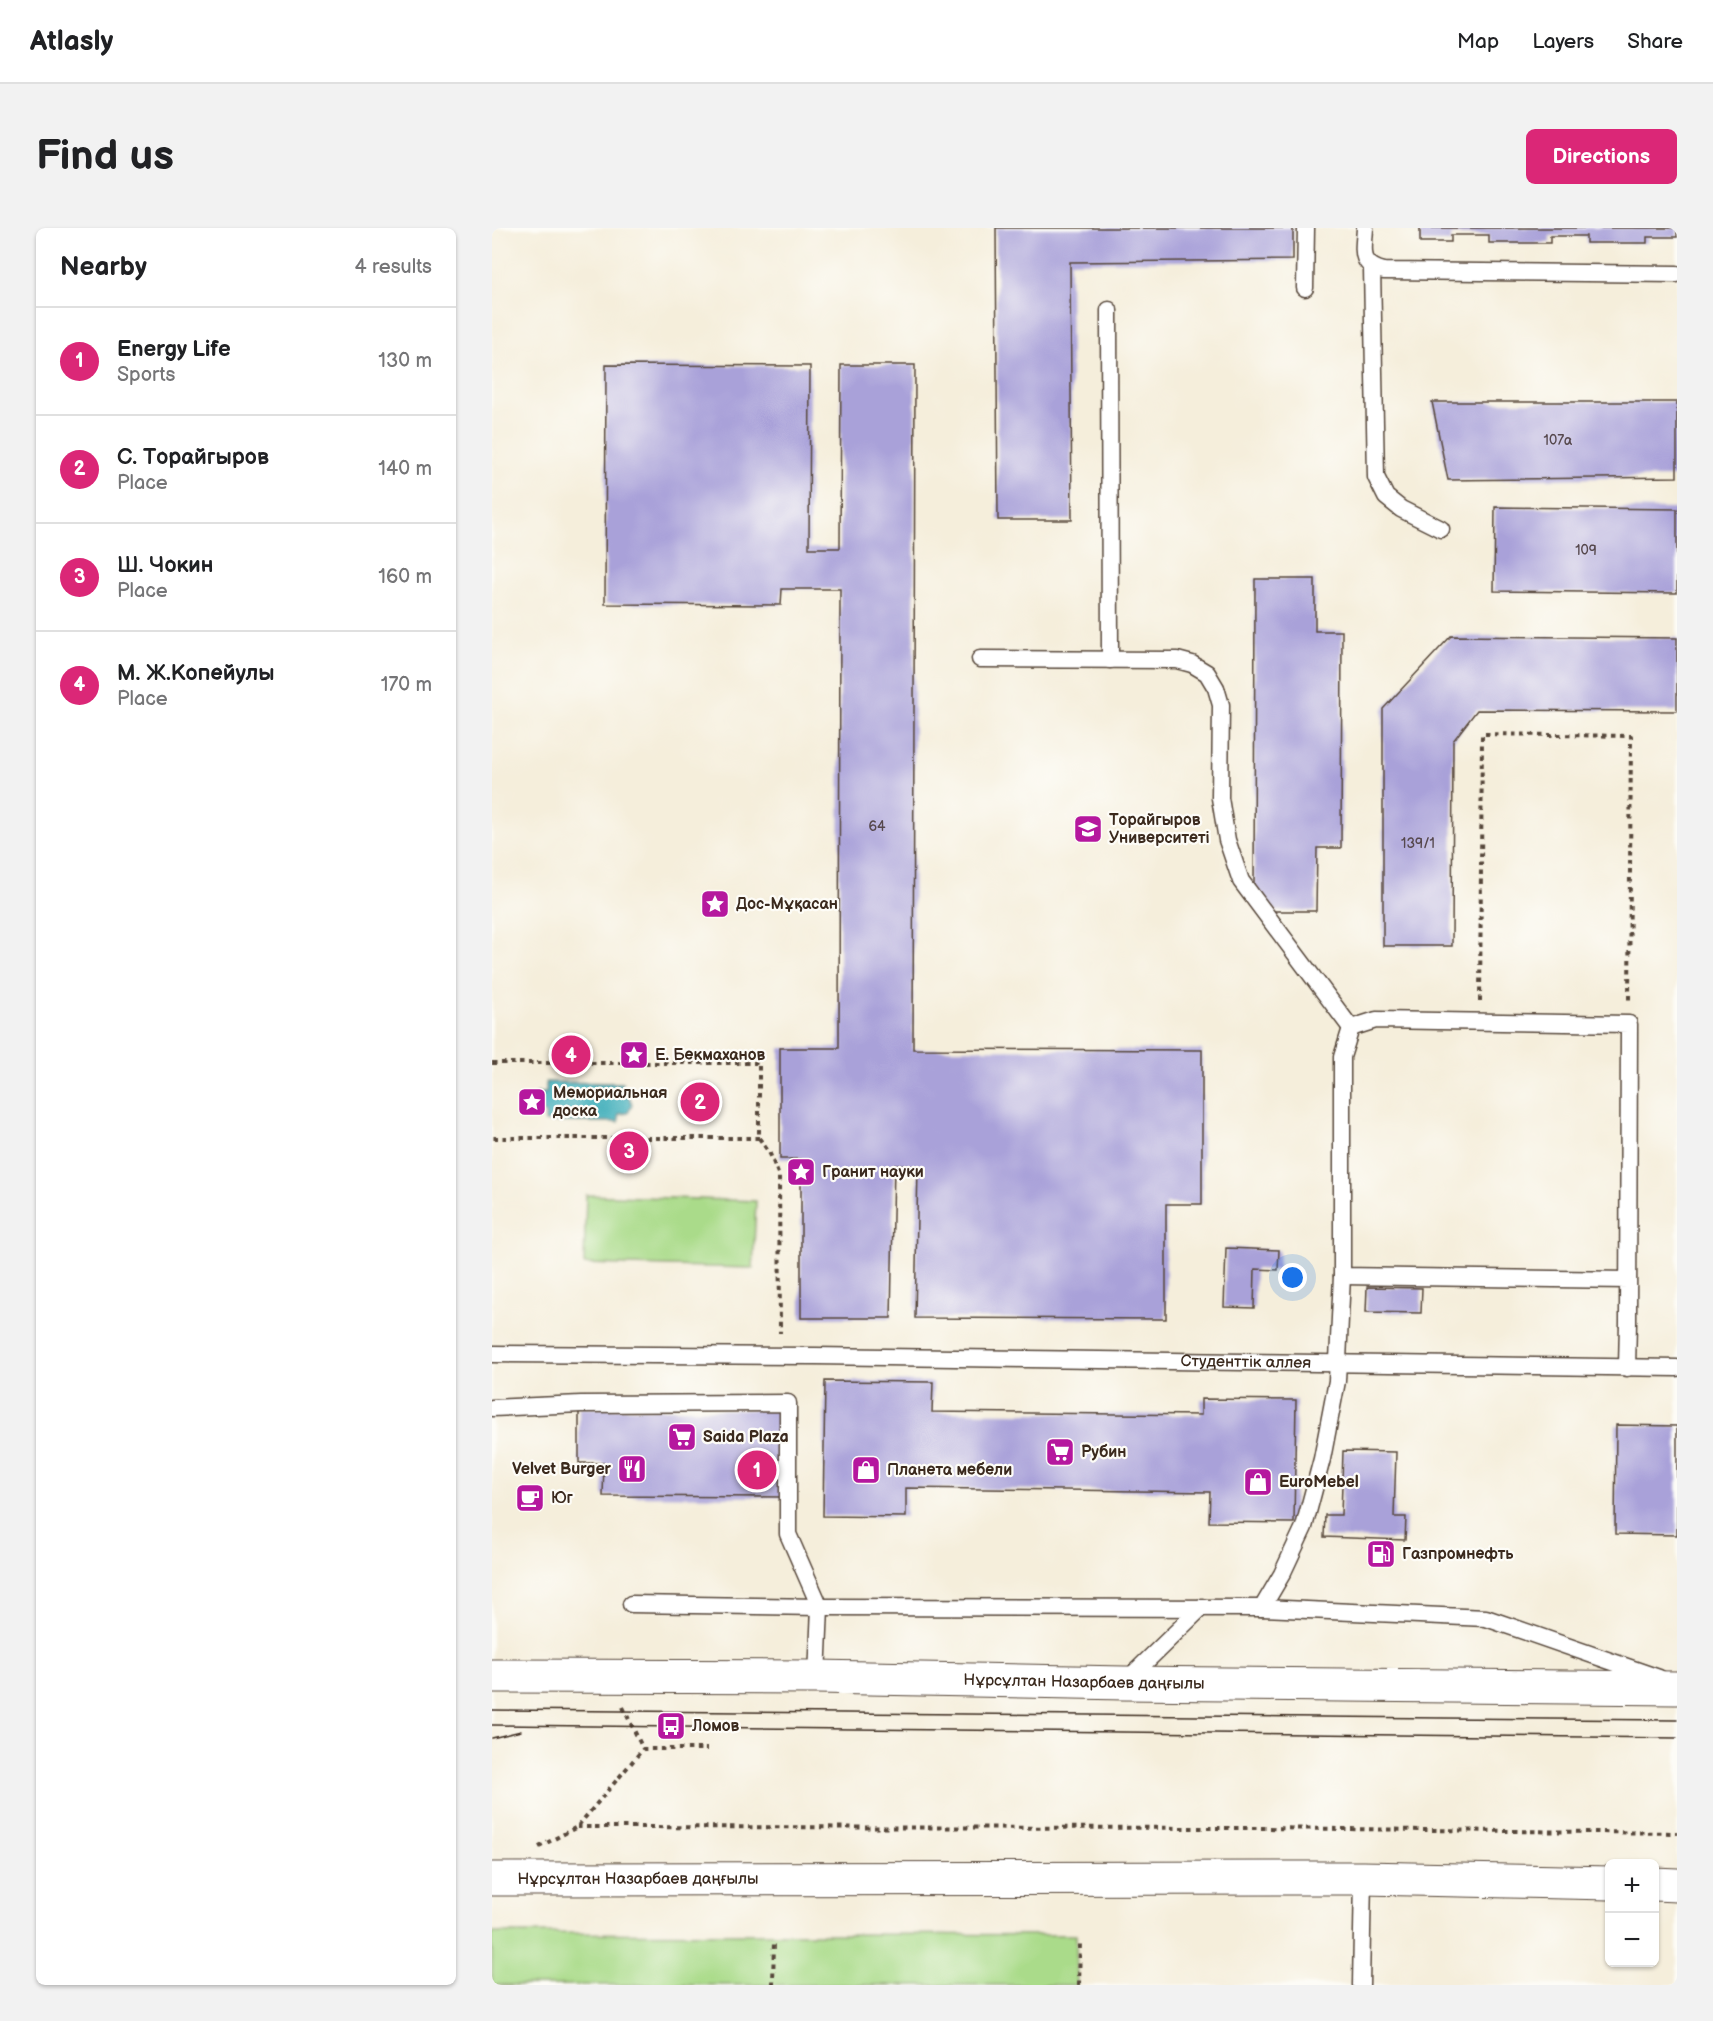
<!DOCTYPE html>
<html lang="en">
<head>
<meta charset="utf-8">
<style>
  :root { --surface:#fff; --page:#f2f2f2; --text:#202124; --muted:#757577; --line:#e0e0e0; --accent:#db2777 }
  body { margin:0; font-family:"Balsamiq Sans",sans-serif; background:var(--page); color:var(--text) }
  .controls { position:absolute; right:18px; bottom:18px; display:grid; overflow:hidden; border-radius:9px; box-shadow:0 2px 4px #0004 }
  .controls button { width:54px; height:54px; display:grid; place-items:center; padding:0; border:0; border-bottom:2px solid var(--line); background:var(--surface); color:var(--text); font:30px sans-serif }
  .you { position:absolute; left:801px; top:1050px; width:21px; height:21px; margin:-15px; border:4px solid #fff; border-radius:50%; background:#1a73e8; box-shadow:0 0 0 9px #1a73e833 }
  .badge { display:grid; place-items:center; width:39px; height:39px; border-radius:50%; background:var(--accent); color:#fff; font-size:20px; font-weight:700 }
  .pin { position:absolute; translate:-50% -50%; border:3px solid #fff; box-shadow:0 2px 6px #0006 }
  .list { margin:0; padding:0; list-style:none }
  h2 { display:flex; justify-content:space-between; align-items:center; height:78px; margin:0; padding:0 24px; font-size:26px }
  h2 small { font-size:20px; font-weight:400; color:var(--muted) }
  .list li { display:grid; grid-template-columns:39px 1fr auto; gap:18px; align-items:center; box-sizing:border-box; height:108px; padding:0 24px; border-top:2px solid var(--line) }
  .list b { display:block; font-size:22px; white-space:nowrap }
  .list p { margin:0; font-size:20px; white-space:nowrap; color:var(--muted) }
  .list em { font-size:20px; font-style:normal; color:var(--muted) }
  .map { position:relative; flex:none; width:1185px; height:1757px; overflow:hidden; border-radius:9px }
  header { display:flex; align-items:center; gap:36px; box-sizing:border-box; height:84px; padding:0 30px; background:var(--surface); border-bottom:2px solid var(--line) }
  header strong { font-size:28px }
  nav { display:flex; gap:33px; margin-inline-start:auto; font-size:21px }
  .intro { display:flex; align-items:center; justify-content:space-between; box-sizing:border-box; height:144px; padding:0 36px }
  h1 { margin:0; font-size:42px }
  .button { padding:15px 27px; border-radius:9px; background:var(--accent); color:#fff; font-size:21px; font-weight:700 }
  main { display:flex; gap:36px; padding:0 36px }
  aside { flex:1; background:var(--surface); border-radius:9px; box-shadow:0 2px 4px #0004 }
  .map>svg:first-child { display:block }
  .green { fill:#aadb8a; stroke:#728254; stroke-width:1.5 }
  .water { fill:#3dadba; stroke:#3c6c6c; stroke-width:1.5 }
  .building { fill:#a9a1d9 }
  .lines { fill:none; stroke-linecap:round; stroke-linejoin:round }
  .service-casing { stroke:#57473a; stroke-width:19 }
  .primary-casing { stroke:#57473a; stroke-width:35 }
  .path { stroke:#57473a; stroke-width:4; stroke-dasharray:4.5 4.5; stroke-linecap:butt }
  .service { stroke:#fff; stroke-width:16 }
  .primary { stroke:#fff; stroke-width:33 }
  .tram { stroke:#3b2a1e; stroke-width:1.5 }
  .labels { text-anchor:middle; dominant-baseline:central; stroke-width:4.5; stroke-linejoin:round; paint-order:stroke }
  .number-label { font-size:14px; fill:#56484d }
  .poi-label { font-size:16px; font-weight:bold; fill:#3b2a1e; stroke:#fdfcf7; text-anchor:start }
  .street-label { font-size:16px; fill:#3b2a1e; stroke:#fdfcf7 }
</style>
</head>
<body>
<header>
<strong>Atlasly</strong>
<nav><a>Map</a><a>Layers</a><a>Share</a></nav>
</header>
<div class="intro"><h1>Find us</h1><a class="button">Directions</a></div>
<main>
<aside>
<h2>Nearby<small>4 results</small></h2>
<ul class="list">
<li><span class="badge">1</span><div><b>Energy Life</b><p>Sports</p></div><em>130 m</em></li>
<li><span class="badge">2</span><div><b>С. Торайгыров</b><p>Place</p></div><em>140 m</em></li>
<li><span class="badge">3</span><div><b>Ш. Чокин</b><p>Place</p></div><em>160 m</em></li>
<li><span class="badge">4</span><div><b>М. Ж.Копейулы</b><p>Place</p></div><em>170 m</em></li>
</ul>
</aside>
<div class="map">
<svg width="1185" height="1757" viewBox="0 0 1185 1757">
  <rect width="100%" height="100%" fill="#fdfcf7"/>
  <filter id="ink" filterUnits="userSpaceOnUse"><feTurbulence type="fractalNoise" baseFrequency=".0167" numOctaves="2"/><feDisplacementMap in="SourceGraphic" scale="12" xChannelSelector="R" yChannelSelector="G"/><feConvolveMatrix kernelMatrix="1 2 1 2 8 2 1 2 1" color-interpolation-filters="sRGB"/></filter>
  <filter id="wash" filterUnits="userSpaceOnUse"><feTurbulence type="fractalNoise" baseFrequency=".008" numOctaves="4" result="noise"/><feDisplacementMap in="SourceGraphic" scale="24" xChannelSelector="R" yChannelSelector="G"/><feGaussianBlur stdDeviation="1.35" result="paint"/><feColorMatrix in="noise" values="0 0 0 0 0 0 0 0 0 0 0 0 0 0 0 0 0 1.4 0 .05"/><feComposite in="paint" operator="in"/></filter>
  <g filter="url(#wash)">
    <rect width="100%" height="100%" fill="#f5eedb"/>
    <g class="green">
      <path d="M94,967L264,973L261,1040L92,1036Z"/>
      <path d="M0,1705L584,1707L585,1757H0Z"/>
    </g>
    <path class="water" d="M54,854L130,855L129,867L137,868L140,877L136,885L127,886V894H53V885L45,884L42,874L45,865H54Z"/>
    <g id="blocks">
      <g class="building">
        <path d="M504,0H801V32L578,34L580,292H506Z"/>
        <path d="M928,0H1185V9H1155V15H1094V8H1058V15H997V7H959V14H928Z"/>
        <path d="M114,137L318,138L317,320H348L349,137H423L421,821L710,822V976H674V1091L423,1090L426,938L402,937L399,1090H309V931H288V820H347L348,361H290L289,377L113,376Z"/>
        <path d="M940,174H1185V249L956,252Z"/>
        <path d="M1003,279L1185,281V365L1002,363Z"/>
        <path d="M763,351H823V403H850L849,620H825L824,683H781L762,662Z"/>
        <path d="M959,408L1185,410V483L985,482L961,513L960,718H891V481Z"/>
        <path d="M734,1020L787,1022L786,1042L763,1041L762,1080L732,1079Z"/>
        <path d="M875,1059L930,1060L929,1085L874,1084Z"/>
        <path d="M333,1153L441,1154L440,1184L709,1187V1171L804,1172L802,1295L717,1294L718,1264L414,1260V1289L331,1288Z"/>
        <path d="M87,1180L292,1182V1269L111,1268L112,1235H87Z"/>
        <path d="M1124,1197L1185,1198V1307L1123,1306Z"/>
        <path d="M851,1223L904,1224L902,1289H914L913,1312L832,1309L833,1287H849Z"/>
      </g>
    </g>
  </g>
  <g filter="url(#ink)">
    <use href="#blocks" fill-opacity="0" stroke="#57473a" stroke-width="1.5"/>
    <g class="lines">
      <g class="service-casing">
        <g id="service">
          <path d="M873,0C872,22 866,37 892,43L1185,46"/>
          <path d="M880,40L884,249L894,269L909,281L949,301"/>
          <path d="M813,60L814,0"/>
          <path d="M617,82L618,432"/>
          <path d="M488,431L685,432L700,436L715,445L724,460L729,477L728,570L735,612L749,653L859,800"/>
          <path id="s1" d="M0,1126L323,1128L1185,1140"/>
          <path d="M1135,1140L1136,1094L1137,796L884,792L859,800L850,829V1048L1136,1052"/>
          <path d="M0,1180L89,1176L296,1175V1306L328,1379L325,1449"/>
          <path d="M139,1376L328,1379L770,1380L994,1390L1167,1450"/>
          <path d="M770,1380L790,1346L812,1299L830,1231L845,1153L850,1048"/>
          <path d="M633,1454L710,1379"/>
          <path d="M869,1757L871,1650"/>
        </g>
      </g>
      <g class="primary-casing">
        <g id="primary">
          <path id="s2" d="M0,1448L325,1449L632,1455L1185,1460"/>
          <path id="s3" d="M0,1651L871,1650L1118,1655"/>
          <path d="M1162,1656L1185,1657"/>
        </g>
      </g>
      <g class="path">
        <path d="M988,773L990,506L1139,508L1137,774"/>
        <path d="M0,835H267V910H0"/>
        <path d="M267,910L278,926L287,948L288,1105"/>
        <path d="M131,1479L151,1521"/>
        <path d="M85,1599L769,1600L1185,1605"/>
        <path d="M47,1619L85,1599L151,1521H215"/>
        <path d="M281,1757L282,1712"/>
        <path d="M587,1757L588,1713"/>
      </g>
      <use href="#service" class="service"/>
      <use href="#primary" class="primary"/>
      <g class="tram">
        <path d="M0,1482L1185,1492"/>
        <path d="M0,1497L1185,1510"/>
        <path d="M0,1510L29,1503"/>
      </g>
    </g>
  </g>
  <defs>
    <g id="university-square" transform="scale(1.5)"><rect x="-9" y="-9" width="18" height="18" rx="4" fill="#b5179e" stroke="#fdfcf7"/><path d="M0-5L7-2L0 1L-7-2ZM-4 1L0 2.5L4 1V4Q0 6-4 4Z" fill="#fff"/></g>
    <g id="sight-square" transform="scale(1.5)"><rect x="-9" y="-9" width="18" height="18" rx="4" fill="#b5179e" stroke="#fdfcf7"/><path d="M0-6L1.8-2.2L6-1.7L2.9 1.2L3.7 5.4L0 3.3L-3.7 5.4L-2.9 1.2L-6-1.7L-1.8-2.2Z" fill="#fff"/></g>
    <g id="supermarket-square" transform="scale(1.5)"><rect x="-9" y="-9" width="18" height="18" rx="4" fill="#b5179e" stroke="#fdfcf7"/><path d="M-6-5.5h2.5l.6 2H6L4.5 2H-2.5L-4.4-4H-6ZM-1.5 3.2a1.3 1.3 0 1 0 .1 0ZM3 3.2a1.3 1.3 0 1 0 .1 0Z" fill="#fff"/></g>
    <g id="restaurant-square" transform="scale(1.5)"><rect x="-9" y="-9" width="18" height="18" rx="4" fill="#b5179e" stroke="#fdfcf7"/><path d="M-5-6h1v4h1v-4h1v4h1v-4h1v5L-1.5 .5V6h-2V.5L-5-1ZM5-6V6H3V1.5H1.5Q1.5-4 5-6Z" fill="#fff"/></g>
    <g id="shop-square" transform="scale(1.5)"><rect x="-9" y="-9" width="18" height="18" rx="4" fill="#b5179e" stroke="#fdfcf7"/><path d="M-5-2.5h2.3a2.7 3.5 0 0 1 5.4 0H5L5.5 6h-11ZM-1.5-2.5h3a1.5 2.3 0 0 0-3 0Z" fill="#fff"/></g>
    <g id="cafe-square" transform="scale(1.5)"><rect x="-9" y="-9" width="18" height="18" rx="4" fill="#b5179e" stroke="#fdfcf7"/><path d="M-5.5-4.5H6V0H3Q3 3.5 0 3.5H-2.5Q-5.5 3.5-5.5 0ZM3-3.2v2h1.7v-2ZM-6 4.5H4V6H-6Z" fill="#fff"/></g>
    <g id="fuel-square" transform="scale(1.5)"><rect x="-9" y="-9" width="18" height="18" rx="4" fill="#b5179e" stroke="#fdfcf7"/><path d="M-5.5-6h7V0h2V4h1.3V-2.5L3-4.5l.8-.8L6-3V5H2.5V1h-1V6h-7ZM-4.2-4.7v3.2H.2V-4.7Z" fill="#fff"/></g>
    <g id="bus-square" transform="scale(1.5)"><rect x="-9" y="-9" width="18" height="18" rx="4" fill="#b5179e" stroke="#fdfcf7"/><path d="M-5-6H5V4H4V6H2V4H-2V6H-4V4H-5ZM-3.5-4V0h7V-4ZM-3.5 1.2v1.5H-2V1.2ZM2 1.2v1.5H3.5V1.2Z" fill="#fff"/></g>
  </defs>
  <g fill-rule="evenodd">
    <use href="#university-square" x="596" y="601"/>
    <use href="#sight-square" x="223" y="676"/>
    <use href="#sight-square" x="142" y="827"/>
    <use href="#sight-square" x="40" y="874"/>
    <use href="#sight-square" x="309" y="944"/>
    <use href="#supermarket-square" x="190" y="1209"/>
    <use href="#supermarket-square" x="568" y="1224"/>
    <use href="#restaurant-square" x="140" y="1241"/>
    <use href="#shop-square" x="374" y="1242"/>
    <use href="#shop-square" x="766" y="1254"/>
    <use href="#cafe-square" x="38" y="1270"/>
    <use href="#fuel-square" x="889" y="1326"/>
    <use href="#bus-square" x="179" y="1498"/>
  </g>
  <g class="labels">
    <g class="number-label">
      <text x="1066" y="212">107а</text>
      <text x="1094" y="322">109</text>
      <text x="385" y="598">64</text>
      <text x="926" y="615">139/1</text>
    </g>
    <g class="poi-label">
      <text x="617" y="592">Торайгыров<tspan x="617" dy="18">Университеті</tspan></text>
      <text x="244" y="676">Дос-Мұқасан</text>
      <text x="163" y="827">Е. Бекмаханов</text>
      <text x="61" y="865">Мемориальная<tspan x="61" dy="18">доска</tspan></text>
      <text x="330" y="944">Гранит науки</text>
      <text x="211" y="1209">Saida Plaza</text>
      <text x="589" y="1224">Рубин</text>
      <text x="119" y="1241" text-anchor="end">Velvet Burger</text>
      <text x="395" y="1242">Планета мебели</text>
      <text x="787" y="1254">EuroMebel</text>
      <text x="59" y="1270">Юг</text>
      <text x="910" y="1326">Газпромнефть</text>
      <text x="200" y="1498">Ломов</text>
    </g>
    <g class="street-label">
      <text stroke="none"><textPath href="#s1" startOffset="754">Студенттік аллея</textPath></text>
      <text stroke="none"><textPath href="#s2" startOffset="592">Нұрсұлтан Назарбаев даңғылы</textPath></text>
      <text stroke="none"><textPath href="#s3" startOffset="146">Нұрсұлтан Назарбаев даңғылы</textPath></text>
    </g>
  </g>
</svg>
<div class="controls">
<button>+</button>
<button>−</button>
</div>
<div class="you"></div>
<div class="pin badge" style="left:265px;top:1242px">1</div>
<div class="pin badge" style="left:208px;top:874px">2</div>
<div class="pin badge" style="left:137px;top:923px">3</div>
<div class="pin badge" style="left:79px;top:827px">4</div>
</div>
</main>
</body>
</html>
